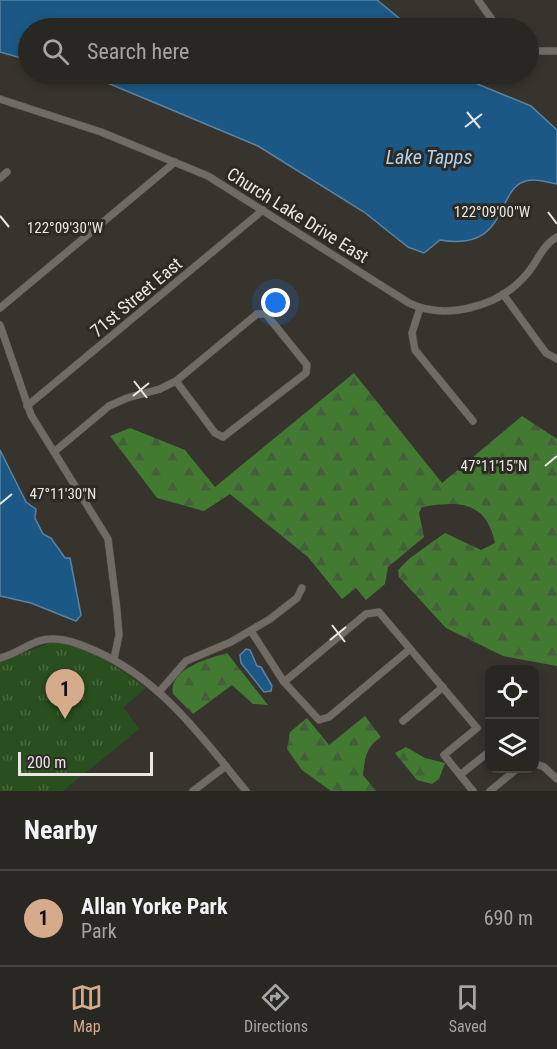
<!DOCTYPE html>
<html lang="en">
<head>
<meta charset="utf-8">
<style>
  :root { --surface:#292722; --page:#312f2a; --text:#f1f3f6; --muted:#a5a5a5; --line:#454440; --accent:#d6ab8b }
  body { margin:0; font-family:"Roboto Condensed",sans-serif; background:var(--page); color:var(--text) }
  .controls { position:absolute; right:18px; bottom:18px; display:grid; overflow:hidden; border-radius:12px; box-shadow:0 3px 9px #0003 }
  .controls button { width:54px; height:54px; display:grid; place-items:center; padding:0; border:0; border-bottom:2px solid var(--line); background:var(--surface); color:var(--text); font:30px sans-serif }
  .scale { position:absolute; left:18px; bottom:15px; width:135px; box-sizing:border-box; padding-left:6px; border:3px solid #e9e7e3; border-top:0; font-size:16px; line-height:21px; white-space:nowrap; color:#e9e7e3; -webkit-text-stroke:4px #2d2a23; paint-order:stroke }
  .you { position:absolute; left:276px; top:303px; width:21px; height:21px; margin:-15px; border:4px solid #fff; border-radius:50%; background:#1a73e8; box-shadow:0 0 0 9px #1a73e833 }
  .badge { display:grid; place-items:center; width:39px; height:39px; border-radius:50%; background:var(--accent); color:#111; font-size:20px; font-weight:700 }
  .pin { position:absolute; translate:-50% -50px; filter:drop-shadow(0 2px 3px #0008) }
  .pin::after { content:''; position:absolute; top:32px; width:21px; height:18px; background:inherit; clip-path:polygon(0 0,100% 0,50% 100%) }
  .list { margin:0; padding:0; list-style:none }
  h2 { display:flex; justify-content:space-between; align-items:center; height:78px; margin:0; padding:0 24px; font-size:26px }
  h2 small { font-size:20px; font-weight:400; color:var(--muted) }
  .list li { display:grid; grid-template-columns:39px 1fr auto; gap:18px; align-items:center; box-sizing:border-box; height:96px; padding:0 24px; border-top:2px solid var(--line) }
  .list b { display:block; font-size:22px; white-space:nowrap }
  .list p { margin:0; font-size:20px; white-space:nowrap; color:var(--muted) }
  .list em { font-size:20px; font-style:normal; color:var(--muted) }
  .icon { flex:none; width:33px; height:33px; fill:none; stroke:currentColor; stroke-width:2; stroke-linecap:round; stroke-linejoin:round }
  .map { position:relative; flex:none; width:557px; height:791px; overflow:hidden }
  .search { position:absolute; background:var(--surface); box-shadow:0 3px 9px #0003; left:18px; right:18px; top:18px; height:66px; display:flex; align-items:center; gap:15px; box-sizing:border-box; padding:0 21px; border-radius:33px; color:var(--muted); font-size:22px }
  .sheet { height:174px; background:var(--surface) }
  nav { display:flex; justify-content:space-around; align-items:center; box-sizing:border-box; height:84px; border-top:2px solid var(--line); background:var(--surface); font-size:16px; color:var(--muted) }
  nav a { display:grid; justify-items:center; gap:3px }
  nav .on { color:var(--accent) }
  .map>svg:first-child { display:block }
  .forest { fill:url(#forest-firs) }
  .park { fill:url(#park-tufts) }
  .water { fill:#1c5885; stroke:#5a83a1; stroke-width:1.5 }
  .lines { fill:none; stroke-linecap:round; stroke-linejoin:round }
  .minor-casing { stroke:#54504b; stroke-width:8 }
  .minor { stroke:#706c65; stroke-width:7 }
  .ticks { fill:none; stroke:#e9e7e3; stroke-width:2 }
  .labels { text-anchor:middle; dominant-baseline:central; stroke-width:6; stroke-linejoin:round; paint-order:stroke }
  .street-label { font-size:18px; fill:#e9e7e3; stroke:#2d2a23 }
  .water-label { font-size:20px; font-style:italic; fill:#add2f2; stroke:#2d2a23 }
  .ticks-label { font-size:15px; text-anchor:middle; fill:#e9e7e3; stroke:#2d2a23; stroke-width:6; stroke-linejoin:round; paint-order:stroke }
</style>
</head>
<body>
<div class="map">
<svg width="557" height="791" viewBox="0 0 557 791">
  <defs>
    <pattern id="forest-firs" width="22" height="20" patternUnits="userSpaceOnUse" patternTransform="scale(1.5)"><rect width="22" height="20" fill="#427a32"/><path d="M5 1l3.5 6h-7zM16 11l3.5 6h-7z" fill="#44603b"/></pattern>
    <pattern id="park-tufts" width="24" height="20" patternUnits="userSpaceOnUse" patternTransform="scale(1.5)"><rect width="24" height="20" fill="#2a4f1f"/><path d="M3 7l-1-3M5 7V3M7 7l1-3M15 17l-1-3M17 17v-4M19 17l1-3" fill="none" stroke="#49683f"/></pattern>
  </defs>
  <rect width="100%" height="100%" fill="#37342d"/>
  <g class="forest">
    <path d="M354,373L442,483L522,416L557,439V666L503,656L446,628L399,577L398,570L410,558L445,533L481,550L495,543C486,500 458,501 422,507L419,513L424,537L388,567L385,584L366,600L356,588L342,599L308,557L230,494L204,511L157,498L110,436L130,428L185,450L215,487Z"/>
    <path d="M227,653L268,705L253,704L232,685L193,714L173,694C168,669 209,658 227,653Z"/>
    <path d="M365,716L381,737C366,747 365,757 363,775L376,791H331L302,770L287,749L290,732L307,718L329,745Z"/>
    <path d="M406,747L425,758L445,763L439,779L432,784L417,780L395,753Z"/>
  </g>
  <path class="park" d="M50,643C86,642 118,668 146,688L123,707L139,729L63,791H0V662Z"/>
  <g class="water">
    <path d="M0,0H377L411,28H28V60L0,52Z"/>
    <path d="M86,74H453L531,106L557,130V184C550,183 541,180 534,180C492,179 515,253 440,240L424,253L408,247L364,212L258,146Z"/>
    <path d="M0,450L26,502L36,509L35,518L43,534L51,538L65,558H70L81,615L76,621L31,603L0,596Z"/>
    <path d="M246,649L250,650L257,666L261,667L272,686L271,691L264,692L241,663L240,655Z"/>
  </g>
  <g class="lines">
    <g class="minor-casing">
      <g id="minor">
        <path d="M478,0L498,28"/>
        <path d="M528,51H557"/>
        <path d="M0,99L101,132L208,176L409,303C446,321 499,306 525,276C537,264 541,246 557,237"/>
        <path d="M0,178L7,172"/>
        <path d="M503,294L546,353L557,359"/>
        <path d="M0,308L175,162"/>
        <path d="M420,308L412,333L415,350L473,421"/>
        <path d="M0,325L31,415L108,539L117,611L119,635L114,659"/>
        <path d="M27,406L263,210"/>
        <path d="M54,452L109,406L127,398L160,389L176,381L257,314H266L307,365L306,373L223,437L215,433L176,381"/>
        <path d="M251,631L284,682L319,720L329,717L410,649"/>
        <path d="M0,658C18,654 33,639 51,639C65,638 79,644 91,649C159,677 201,736 246,791"/>
        <path d="M284,682L366,614L379,612L477,728L444,755L473,791"/>
        <path d="M159,692L186,661L231,642L270,619L297,598L302,588"/>
        <path d="M403,721L443,687"/>
        <path d="M534,763L544,767L557,779"/>
        <path d="M460,775L490,751"/>
        <path d="M193,791L226,766"/>
        <path d="M490,791L518,768"/>
      </g>
    </g>
    <use href="#minor" class="minor"/>
  </g>
  <path class="ticks" d="M467,112L480,128M465,127L482,114M548,212L557,224M0,216L9,227M134,381L147,398M133,396L149,383M545,466L557,456M0,504L12,494M332,625L345,642M330,640L346,627"/>
  <g class="labels">
    <g class="street-label">
      <text transform="translate(298 215) rotate(32)">Church Lake Drive East</text>
      <text transform="translate(136 297) rotate(-40)">71st Street East</text>
    </g>
    <g class="water-label">
      <text x="429" y="157">Lake Tapps</text>
    </g>
  </g>
  <g class="ticks-label">
    <text x="492" y="217">122°09'00"W</text>
    <text x="65" y="233">122°09'30"W</text>
    <text x="494" y="471">47°11'15"N</text>
    <text x="63" y="499">47°11'30"N</text>
  </g>
</svg>
<div class="controls">
<button><svg class="icon" aria-label="locate" viewBox="0 0 24 24"><circle cx="12" cy="12" r="6"/><path d="M12 2v4M12 18v4M2 12h4M18 12h4"/></svg></button>
<button><svg class="icon" aria-label="layers" viewBox="0 0 24 24"><path d="M12 4l9 5-9 5-9-5zM3 14l9 5 9-5"/></svg></button>
</div>
<div class="scale">200 m</div>
<div class="you"></div>
<div class="pin badge" style="left:65px;top:719px">1</div>
<div class="search"><svg class="icon" aria-label="search" viewBox="0 0 24 24"><circle cx="10" cy="10" r="6"/><path d="M15 15l6 6"/></svg>Search here</div>
</div>
<section class="sheet">
<h2>Nearby<small></small></h2>
<ul class="list">
<li><span class="badge">1</span><div><b>Allan Yorke Park</b><p>Park</p></div><em>690 m</em></li>
</ul>
</section>
<nav>
<a class="on"><svg class="icon" aria-label="map" viewBox="0 0 24 24"><path d="M3 6l6-2 6 2 6-2v14l-6 2-6-2-6 2zM9 4v14M15 6v14"/></svg>Map</a>
<a><svg class="icon" aria-label="directions" viewBox="0 0 24 24"><path d="M12 3l9 9-9 9-9-9zM9 14v-3h6M13 9l2 2-2 2"/></svg>Directions</a>
<a><svg class="icon" aria-label="saved" viewBox="0 0 24 24"><path d="M7 4h10v16l-5-4-5 4z"/></svg>Saved</a>
</nav>
</body>
</html>
